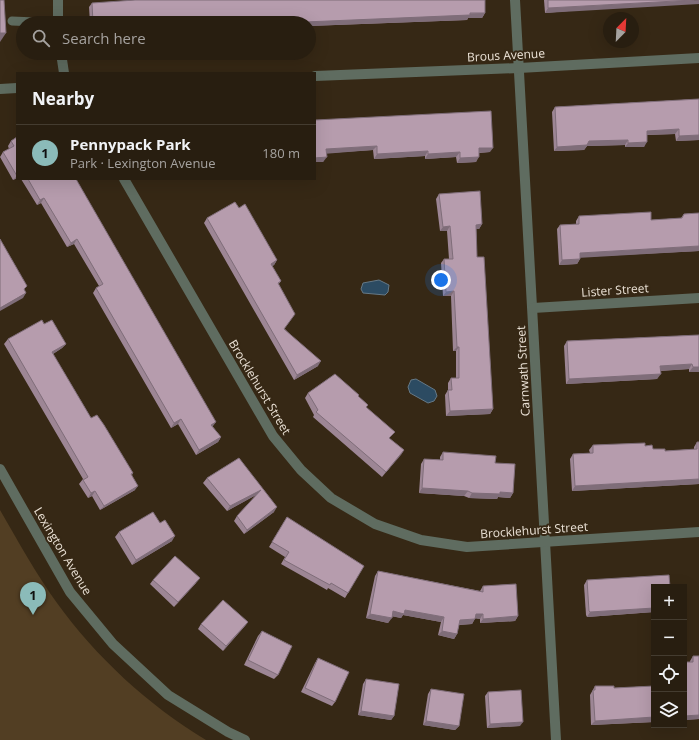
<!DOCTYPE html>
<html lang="en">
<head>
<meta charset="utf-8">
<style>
  :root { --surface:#281e10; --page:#302719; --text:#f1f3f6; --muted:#a5a29f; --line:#443c30; --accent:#8bbbb9 }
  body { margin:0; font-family:"Open Sans",sans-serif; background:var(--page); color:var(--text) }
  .controls { position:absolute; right:12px; bottom:12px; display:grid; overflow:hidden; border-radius:0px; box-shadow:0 4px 16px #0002 }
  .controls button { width:36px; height:36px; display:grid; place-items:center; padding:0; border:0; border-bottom:1px solid var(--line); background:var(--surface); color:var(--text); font:20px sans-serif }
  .compass { position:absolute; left:603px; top:12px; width:36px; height:36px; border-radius:50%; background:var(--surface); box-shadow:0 4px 16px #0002; rotate:24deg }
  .you { position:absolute; left:441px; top:280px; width:14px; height:14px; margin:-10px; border:3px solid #fff; border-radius:50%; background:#1a73e8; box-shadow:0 0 0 6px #1a73e833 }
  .badge { display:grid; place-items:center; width:26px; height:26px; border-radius:50%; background:var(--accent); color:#111; font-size:13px; font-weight:700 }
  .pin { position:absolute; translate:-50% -33px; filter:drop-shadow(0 1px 2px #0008) }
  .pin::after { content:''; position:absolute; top:21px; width:14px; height:12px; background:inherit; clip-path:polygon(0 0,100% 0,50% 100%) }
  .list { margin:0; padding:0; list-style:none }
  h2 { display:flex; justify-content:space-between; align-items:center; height:52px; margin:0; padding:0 16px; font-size:17px }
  h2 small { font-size:13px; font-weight:400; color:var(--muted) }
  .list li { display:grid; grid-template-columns:26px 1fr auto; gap:12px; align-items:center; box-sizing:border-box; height:56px; padding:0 16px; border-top:1px solid var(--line) }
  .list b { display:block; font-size:15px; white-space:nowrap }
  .list p { margin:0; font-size:13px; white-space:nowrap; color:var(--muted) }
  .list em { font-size:13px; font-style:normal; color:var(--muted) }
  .icon { flex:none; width:22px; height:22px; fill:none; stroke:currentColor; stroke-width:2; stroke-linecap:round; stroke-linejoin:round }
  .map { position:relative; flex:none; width:699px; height:740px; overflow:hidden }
  .search { position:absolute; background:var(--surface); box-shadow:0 4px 16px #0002; left:16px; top:16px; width:300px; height:44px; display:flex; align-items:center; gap:10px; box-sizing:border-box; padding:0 14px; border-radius:22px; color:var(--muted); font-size:15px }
  .panel { position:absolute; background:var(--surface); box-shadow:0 4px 16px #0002; left:16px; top:72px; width:300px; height:108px; border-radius:0px }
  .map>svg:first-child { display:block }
  .green { fill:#523e23 }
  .water { fill:#2c4b62; stroke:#657885 }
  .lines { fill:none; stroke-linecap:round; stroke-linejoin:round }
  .lane { stroke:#5f6c60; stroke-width:9 }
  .street { stroke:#5f6c60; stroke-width:10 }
  .wall { fill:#9d8695 }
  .shaded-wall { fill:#7f6d79 }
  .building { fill:#b69cad; stroke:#7f6d79 }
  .labels { text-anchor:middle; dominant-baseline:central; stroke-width:4; stroke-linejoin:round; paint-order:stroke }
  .street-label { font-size:12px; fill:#ebe2d6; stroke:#362815 }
</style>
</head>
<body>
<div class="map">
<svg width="699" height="740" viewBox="0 0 699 740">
  <rect width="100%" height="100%" fill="#362815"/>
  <path class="green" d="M0,510C18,541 36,574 57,603C96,657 148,705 206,740H0Z"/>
  <g class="water">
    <path d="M379,280L389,285L388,292L385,295L363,293L361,289L363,283Z"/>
    <path d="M416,379L435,390L437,396L434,401L428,403L410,393L408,387L411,380Z"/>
  </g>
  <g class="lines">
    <path class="lane" d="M12,21L58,23"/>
    <g class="street">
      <path d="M58,0V23"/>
      <path d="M515,0L556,740"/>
      <path d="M61,53L64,73"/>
      <path d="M315,76L519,68L699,58"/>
      <path d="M0,89L17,88"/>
      <path d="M124,179L273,436L301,470L331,498L375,524L421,540L467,547L699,532"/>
      <path d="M533,308L699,298"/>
      <path d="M0,469L70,592L113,644L168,695L228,732L245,740"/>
    </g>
  </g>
  <g class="wall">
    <path d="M544,0H699L545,13Z"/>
    <path d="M92,3L485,13L482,18H468L467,20L309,26V23H90L89,7Z"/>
    <path d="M699,99V140L676,141L675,134L647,135L644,147H625V145L587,146L584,150L554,151L552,112L555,107Z"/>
    <path d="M315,120L490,152L479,153L476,162L457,163L456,157L425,159V156L374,159L373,150L327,153L323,162Z"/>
    <path d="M17,137V178L13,180L0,157L3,152L9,149L8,146L11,141Z"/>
    <path d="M21,179H76L213,427L221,437L218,442L196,455L178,424L171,428L93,293L96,288L99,286L74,244L67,247L41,203L37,205Z"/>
    <path d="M439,194L482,224L479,229H476L477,257L493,409L490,414L446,416L445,395L448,390V383L451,378H456V351H453L451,296H443L441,263L444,259H449L447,231H440L436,199Z"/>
    <path d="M239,208L277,260L274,265L272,266L281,281L278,285L285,329L318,366L294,380L204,223L207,218Z"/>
    <path d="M699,213V251L580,257V259L577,264L559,265L557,229L560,225L576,224V221L579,216L651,220L681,218L684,214Z"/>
    <path d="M44,324L66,344L62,348L53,354L91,418L133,473L132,475L135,490L100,510L92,496L88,498L79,484L83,479L4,344L8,339Z"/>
    <path d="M699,335V372H689V369L660,371L657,379L566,384L564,346L567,341Z"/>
    <path d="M308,393L358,396L368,405L366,408L390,439L404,450L382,477L313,417L314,415L305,398Z"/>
    <path d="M697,442H699V484L572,491L570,459L573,454L590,453L589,450L593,445L645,446L653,449L665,451L694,449V447Z"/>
    <path d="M443,452L495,463L513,493L510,498L498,497L497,499L469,498L464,496L419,493L421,464L424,459L440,460V457Z"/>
    <path d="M239,458L274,512L244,534L234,521L237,516L256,495L227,511L203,483L207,478Z"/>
    <path d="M287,517L348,593L345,598L328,588L327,590L281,564L285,557L269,547Z"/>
    <path d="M160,523L172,541L132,565L115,537L119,532Z"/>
    <path d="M378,571L480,591L483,586L518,616L515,621L480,623V619L475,618L472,624L459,625L457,634L454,639L438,635L441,622L403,615L401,618L392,616L388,623L366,618L375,576Z"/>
    <path d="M153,580L196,583L174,607L150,584Z"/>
    <path d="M587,580L654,587V612L587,617L586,615L584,585Z"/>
    <path d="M248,622L244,627L223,651L198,629L201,624Z"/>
    <path d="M262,631L278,675L274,679L244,665L258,636Z"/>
    <path d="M693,656H699V719L684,720L690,661Z"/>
    <path d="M318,658L335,702L332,706L301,692L315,663Z"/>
    <path d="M366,679L394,716L391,720L358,715L363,684Z"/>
    <path d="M595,686L614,688L654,686V722L591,725L590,695Z"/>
    <path d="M431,689L459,726L455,730L423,725L428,694Z"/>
    <path d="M488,692L520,726L487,728L485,696Z"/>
  </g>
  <g class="shaded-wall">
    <path d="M699,0V4L545,13L548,8Z"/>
    <path d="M485,13L482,18H468L467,20L309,26V23H281Z"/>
    <path d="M0,33H6L0,42Z"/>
    <path d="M679,129L675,134L643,135L647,131Z"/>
    <path d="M699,135V140L676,141L679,136Z"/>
    <path d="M628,140L625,145L587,146L584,150L554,151L557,147L589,141Z"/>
    <path d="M647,142L644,147H625L628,143Z"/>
    <path d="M377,146L373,150L323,154L326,149Z"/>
    <path d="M479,148H493L490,152L476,153Z"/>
    <path d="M428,151L425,156L374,159L377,154Z"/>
    <path d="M460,152L456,157L425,159L428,154Z"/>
    <path d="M327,157L323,162H315V158Z"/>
    <path d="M479,157L476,162L457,163L460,158Z"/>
    <path d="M17,175V178L13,180L17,176Z"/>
    <path d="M44,198L41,203L37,205L40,200Z"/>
    <path d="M482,224L479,229H473L476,225Z"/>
    <path d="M450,226L447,231H440L443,227Z"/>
    <path d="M77,239L74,244L67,247L71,243Z"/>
    <path d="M699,246V251L577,258L580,253Z"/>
    <path d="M580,259L577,264L559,265L562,260Z"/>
    <path d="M277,260L274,265L268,269L271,264Z"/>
    <path d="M454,291L451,296H443L446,292Z"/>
    <path d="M26,293L23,298L0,311V308Z"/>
    <path d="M66,344L62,348L48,357L52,352Z"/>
    <path d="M457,347H459L456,351H453Z"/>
    <path d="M321,361L318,366L294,380L297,375Z"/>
    <path d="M692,364L689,369L657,371L660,366Z"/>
    <path d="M693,367H699V372H689Z"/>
    <path d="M661,374L657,379L566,384L569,379Z"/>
    <path d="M493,409L490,414L446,416L450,411Z"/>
    <path d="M181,419L178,424L171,428L174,423Z"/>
    <path d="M216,422L213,426L208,429L211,425Z"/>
    <path d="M221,437L218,442L196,455L199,450Z"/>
    <path d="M404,450L401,455L382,477L386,472Z"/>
    <path d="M699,479V484L572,491L575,486Z"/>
    <path d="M138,486L135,490L100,510L104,506Z"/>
    <path d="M422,488L468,491L464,496L419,493Z"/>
    <path d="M261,490L258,494L227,511L230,506Z"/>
    <path d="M95,491L92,496L88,498L91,493Z"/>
    <path d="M500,492L513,493L510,498L498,497L497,499L469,498L472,493Z"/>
    <path d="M277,507L274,512L244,534L247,530Z"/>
    <path d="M175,536L172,541L132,565L136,560Z"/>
    <path d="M200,578L196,583L174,607L178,602Z"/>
    <path d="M654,608V612L587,617L590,612Z"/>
    <path d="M405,610L444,617L441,622L403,615L401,618L390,616L393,611Z"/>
    <path d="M370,614L392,618L388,623L366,618Z"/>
    <path d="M476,614H483L480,619L473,618Z"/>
    <path d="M518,616L515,621L480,623L483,619Z"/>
    <path d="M475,619L472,624L457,625L460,620Z"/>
    <path d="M248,622L244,627L223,651L226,646Z"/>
    <path d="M442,631L457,634L454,639L438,635Z"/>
    <path d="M361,711L394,716L391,720L358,715Z"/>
    <path d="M699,715V719L684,720V716Z"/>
    <path d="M654,717V722L591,725L595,721Z"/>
    <path d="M426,721L459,726L455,730L423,725Z"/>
    <path d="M523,722L520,726L487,728L490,724Z"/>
  </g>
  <g class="building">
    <path d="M0,0H4L6,33H0Z"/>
    <path d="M135,0H485V13H470V15L281,23H93L92,3Z"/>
    <path d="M548,0H694L548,8Z"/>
    <path d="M699,99V135L679,136V129L647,131V142L628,143V140L589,141L587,145L557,147L555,107Z"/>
    <path d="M491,111L493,148H479V157L460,158V152L428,154V151L377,154V146L326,149L327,157L315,158V120Z"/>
    <path d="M17,137V176L3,152L14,146L11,141Z"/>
    <path d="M28,179H76L216,422L211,425L221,437L199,450L181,419L174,423L96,288L103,284L77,239L71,243L44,198L40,200Z"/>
    <path d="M480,191L482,224L476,225L477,257H484L493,409L450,411L448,390H452L451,378H459V347H457L454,291L446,292L444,259H453L450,226L443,227L439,194Z"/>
    <path d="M235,202L239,208L245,204L277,260L271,264L281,281L278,283L295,314L284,329L321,361L297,375L207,218Z"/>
    <path d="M651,212V220L682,218L684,214L699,213V246L580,253V259L562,260L560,225L579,224V216Z"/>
    <path d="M0,239L27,286L24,289L26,293L0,308Z"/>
    <path d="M42,320L44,324L52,320L66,344L52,352L91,418L97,415L104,425L133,473L131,474L138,486L104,506L95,491L91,493L83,480L88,477L8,339Z"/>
    <path d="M699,335V367H693L692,364L660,366L661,374L569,379L567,341Z"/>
    <path d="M335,374L359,395L358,396L368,405L366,407L395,432L389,438L404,450L386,472L316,412L318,410L308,393Z"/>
    <path d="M697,442H699V479L575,486L573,454L593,453V445L645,443V446L652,445L653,449H665V451L697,449Z"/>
    <path d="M443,452L496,456L495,463L515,464L513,493L500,492V494L472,493L468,491L422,488L424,459L443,460Z"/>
    <path d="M239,458L277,507L247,530L237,516L261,490L230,506L207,478Z"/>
    <path d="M153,512L160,523L165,520L175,536L136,560L119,532Z"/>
    <path d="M287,517L364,566L348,593L331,583L330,585L284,560L289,552L272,542Z"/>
    <path d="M175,556L200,578L178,602L153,580Z"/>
    <path d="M378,571L483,592V586L516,584L518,616L483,619V614H476L475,619L460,620L457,634L442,631L444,617L405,610L404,614L393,611L392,618L370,614Z"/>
    <path d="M669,575L670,587H654V608L590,612L589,611L587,580Z"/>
    <path d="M223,600L248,622L226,646L201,624Z"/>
    <path d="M262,631L292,646L278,675L248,660Z"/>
    <path d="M693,656H699V715L684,716V662H693Z"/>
    <path d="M318,658L349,672L335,702L305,688Z"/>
    <path d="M366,679L399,684L394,716L361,711Z"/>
    <path d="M595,686H614V688L654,686V717L595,721L593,690H595Z"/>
    <path d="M431,689L464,694L459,726L426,721Z"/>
    <path d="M521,690L523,722L490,724L488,692Z"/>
  </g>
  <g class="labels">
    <g class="street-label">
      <text transform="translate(506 55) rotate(-3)">Brous Avenue</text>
      <text transform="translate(615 290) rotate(-4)">Lister Street</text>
      <text transform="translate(523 371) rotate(-93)">Carnwath Street</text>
      <text transform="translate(260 387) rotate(59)">Brocklehurst Street</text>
      <text transform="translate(534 530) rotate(-4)">Brocklehurst Street</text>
      <text transform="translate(63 551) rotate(59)">Lexington Avenue</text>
    </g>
  </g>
</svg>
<div class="controls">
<button>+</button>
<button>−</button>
<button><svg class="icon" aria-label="locate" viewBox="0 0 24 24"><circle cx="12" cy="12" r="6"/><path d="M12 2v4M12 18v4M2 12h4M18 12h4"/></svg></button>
<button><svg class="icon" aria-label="layers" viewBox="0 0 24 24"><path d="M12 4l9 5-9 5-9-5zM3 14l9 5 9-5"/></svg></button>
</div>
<svg class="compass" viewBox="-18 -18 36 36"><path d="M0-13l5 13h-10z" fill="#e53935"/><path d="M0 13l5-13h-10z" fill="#a5a29f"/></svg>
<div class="you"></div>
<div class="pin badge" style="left:33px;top:615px">1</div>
<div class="search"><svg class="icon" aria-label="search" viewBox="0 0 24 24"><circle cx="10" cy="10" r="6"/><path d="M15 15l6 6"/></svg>Search here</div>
<section class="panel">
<h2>Nearby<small></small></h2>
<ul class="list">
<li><span class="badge">1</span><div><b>Pennypack Park</b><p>Park · Lexington Avenue</p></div><em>180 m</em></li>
</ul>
</section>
</div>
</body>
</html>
